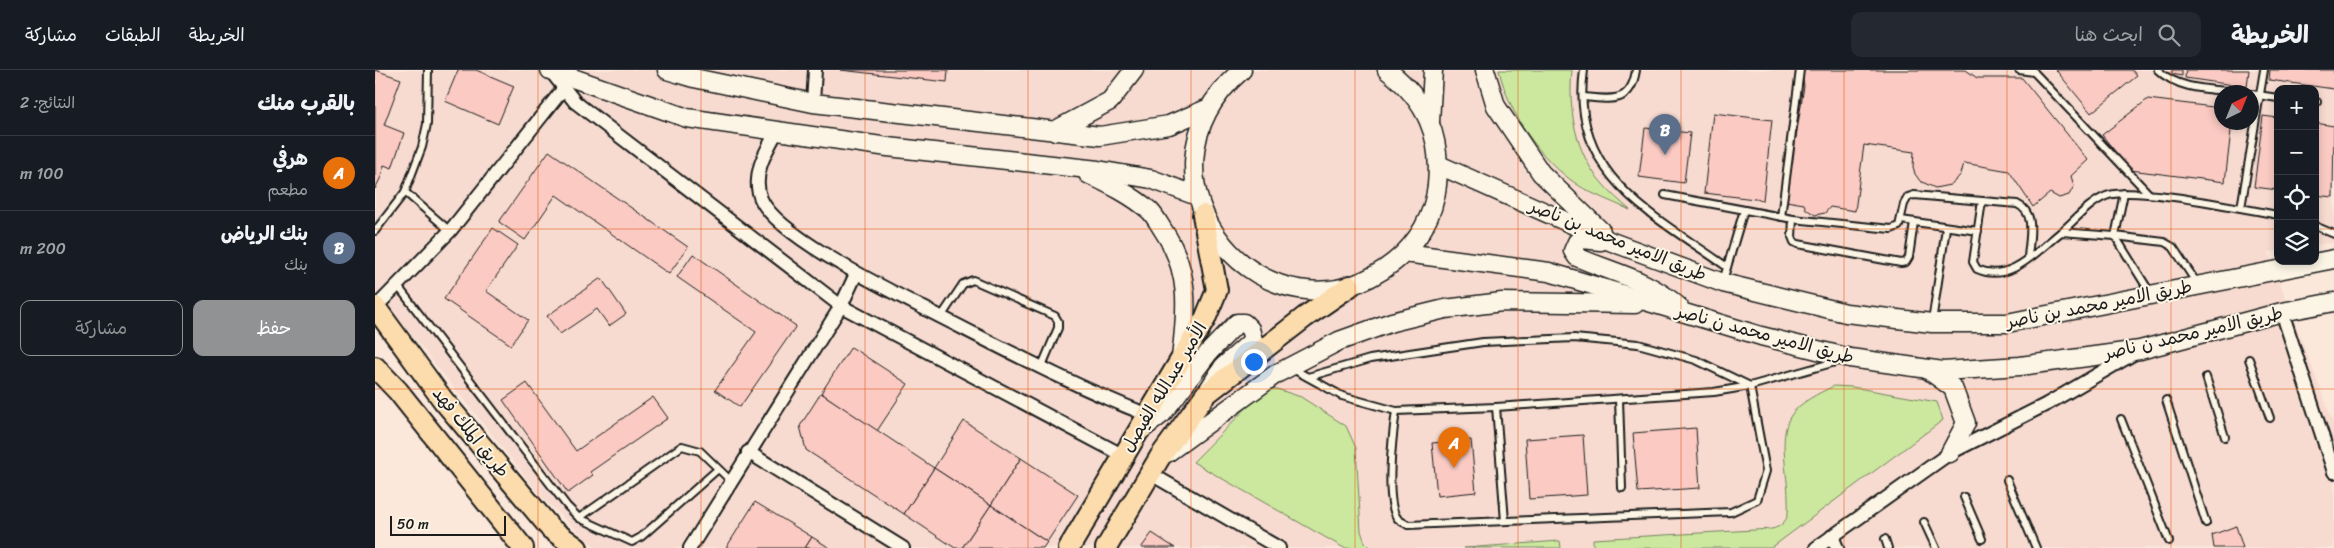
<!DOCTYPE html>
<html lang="ar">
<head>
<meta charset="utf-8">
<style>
  :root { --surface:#171b24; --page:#242831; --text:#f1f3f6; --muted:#9ea1a6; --line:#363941; --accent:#919294 }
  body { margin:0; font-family:Sriracha,"Playpen Sans Arabic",sans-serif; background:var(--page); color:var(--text); direction:rtl }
  .controls { position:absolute; right:15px; top:15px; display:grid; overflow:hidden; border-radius:10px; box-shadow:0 2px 8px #0003 }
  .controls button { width:45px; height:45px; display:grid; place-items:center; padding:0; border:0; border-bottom:1px solid var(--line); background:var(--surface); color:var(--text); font:25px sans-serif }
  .compass { position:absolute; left:1839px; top:15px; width:45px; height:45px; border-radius:50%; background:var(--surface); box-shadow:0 2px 8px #0003; rotate:43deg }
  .scale { position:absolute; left:15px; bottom:12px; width:116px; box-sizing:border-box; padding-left:5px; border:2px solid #1c1c1c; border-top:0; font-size:14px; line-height:18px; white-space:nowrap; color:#1c1c1c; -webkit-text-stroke:4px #fcf5e5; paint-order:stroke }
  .you { position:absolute; left:878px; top:291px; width:18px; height:18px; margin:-12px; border:4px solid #fff; border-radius:50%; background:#1a73e8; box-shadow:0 0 0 8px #1a73e833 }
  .badge { display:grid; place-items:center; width:32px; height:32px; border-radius:50%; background:var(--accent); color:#fff; font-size:16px; font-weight:700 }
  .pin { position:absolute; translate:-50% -41px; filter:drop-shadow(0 1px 2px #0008) }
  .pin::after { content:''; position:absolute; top:26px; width:18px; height:15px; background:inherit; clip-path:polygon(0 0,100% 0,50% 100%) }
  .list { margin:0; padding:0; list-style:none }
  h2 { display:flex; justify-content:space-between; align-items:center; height:65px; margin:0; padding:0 20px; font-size:21px }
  h2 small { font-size:16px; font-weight:400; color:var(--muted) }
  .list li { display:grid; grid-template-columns:32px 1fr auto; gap:15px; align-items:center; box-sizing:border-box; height:75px; padding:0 20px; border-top:1px solid var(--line) }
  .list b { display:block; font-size:19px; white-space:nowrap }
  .list p { margin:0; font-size:16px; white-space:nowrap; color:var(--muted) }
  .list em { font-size:16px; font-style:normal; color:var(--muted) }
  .actions { display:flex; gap:10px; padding:15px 20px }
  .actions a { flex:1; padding:11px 0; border:1px solid var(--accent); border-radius:10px; text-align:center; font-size:18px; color:var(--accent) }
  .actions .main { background:var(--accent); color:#fff }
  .icon { flex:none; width:28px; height:28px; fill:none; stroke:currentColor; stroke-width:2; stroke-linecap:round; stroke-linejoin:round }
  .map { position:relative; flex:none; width:1959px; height:478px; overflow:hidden; direction:ltr }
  header { display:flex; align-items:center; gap:30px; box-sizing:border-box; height:70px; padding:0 25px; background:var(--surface); border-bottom:1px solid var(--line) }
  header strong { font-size:24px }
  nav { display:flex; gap:28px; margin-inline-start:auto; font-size:18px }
  .search { width:350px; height:45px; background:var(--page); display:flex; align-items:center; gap:12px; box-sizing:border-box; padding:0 18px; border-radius:10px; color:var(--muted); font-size:19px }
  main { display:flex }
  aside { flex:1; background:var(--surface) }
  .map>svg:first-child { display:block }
  .built { fill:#f7dbd0; fill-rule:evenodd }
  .green { fill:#cce89f; stroke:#74825e }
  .building { fill:#facac3; stroke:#1c1c1c }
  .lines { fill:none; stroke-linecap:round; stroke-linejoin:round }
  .lane-casing { stroke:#1c1c1c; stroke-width:10 }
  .street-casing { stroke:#1c1c1c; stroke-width:16 }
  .secondary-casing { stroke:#1c1c1c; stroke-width:21 }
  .primary-casing { stroke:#1c1c1c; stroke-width:24 }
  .lane { stroke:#fcf5e5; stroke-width:6 }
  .street { stroke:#fcf5e5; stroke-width:12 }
  .secondary { stroke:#fcf5e5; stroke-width:18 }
  .primary { stroke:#fcdcac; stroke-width:20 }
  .grid { fill:none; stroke:#e8590c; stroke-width:1; stroke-opacity:0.55 }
  .labels { text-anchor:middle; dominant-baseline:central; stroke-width:4; stroke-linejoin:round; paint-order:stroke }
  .street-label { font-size:18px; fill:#1c1c1c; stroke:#fcf5e5 }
</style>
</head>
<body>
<header>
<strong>الخريطة</strong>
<div class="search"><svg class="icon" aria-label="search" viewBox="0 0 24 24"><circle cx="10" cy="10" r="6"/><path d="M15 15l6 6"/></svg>ابحث هنا</div>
<nav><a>الخريطة</a><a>الطبقات</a><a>مشاركة</a></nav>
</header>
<main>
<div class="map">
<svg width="1959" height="478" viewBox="0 0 1959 478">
  <rect width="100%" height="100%" fill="#fbe8db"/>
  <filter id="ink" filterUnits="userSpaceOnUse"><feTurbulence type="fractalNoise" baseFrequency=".02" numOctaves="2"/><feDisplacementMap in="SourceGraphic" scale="10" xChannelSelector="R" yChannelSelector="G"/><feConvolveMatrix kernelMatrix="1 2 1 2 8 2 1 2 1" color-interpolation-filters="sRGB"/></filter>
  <g filter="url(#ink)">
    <path class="built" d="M0,0H1959V173L1940,175V19H1903V181L1893,182L1959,354V478H221L171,432L17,241L0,228ZM1846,22H1876V52H1846Z"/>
    <g class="green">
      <path d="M1124,0H1197C1193,39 1200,83 1227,113C1235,123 1245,131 1255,140C1238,132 1218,125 1203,115C1165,90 1134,44 1124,0Z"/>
      <path d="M1459,316L1477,317L1562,332L1568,350L1396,478H1218V469L1397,459C1404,457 1409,454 1412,447C1414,442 1413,434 1413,428C1413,405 1403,368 1415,347C1423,333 1444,323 1459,316Z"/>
      <path d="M891,318L902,319L926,327L971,356L981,378L986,461L990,473L995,478H969L818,392Z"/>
      <path d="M1185,471L1186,478H1089Z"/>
    </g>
    <g class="building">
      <path d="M0,0L26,9L9,55L29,63L17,98L9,95L6,107L0,119Z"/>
      <path d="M83,0H101L139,16L123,54L70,31Z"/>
      <path d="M465,0H573L572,12Z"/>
      <path d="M1427,0H1591L1602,8H1647L1713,90L1696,106L1699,116L1694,125L1684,128L1675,123L1658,137L1634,101L1589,93L1586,104L1581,110L1575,115L1560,118L1545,111L1540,104L1538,97L1539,82L1489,75L1480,141L1455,137L1450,143L1440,145L1431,139L1429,134L1411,131L1429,16Z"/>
      <path d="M1681,0H1757L1762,6L1716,43Z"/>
      <path d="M1797,0H1807V6L1797,4Z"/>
      <path d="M1811,0H1874L1872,17L1810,8Z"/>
      <path d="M1895,0H1959V19L1894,10Z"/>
      <path d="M1773,29L1846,38V52H1857L1850,112L1755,100L1727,65Z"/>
      <path d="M1338,43L1397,50L1388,130L1329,123Z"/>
      <path d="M1888,46L1903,48V120L1879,117Z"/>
      <path d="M1940,53L1959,56L1958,127L1940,125Z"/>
      <path d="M1270,58L1315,63L1309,113L1264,107Z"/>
      <path d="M174,81L313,177L294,204L181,125L150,170L124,152Z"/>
      <path d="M118,158L143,175L111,221L153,250L136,275L69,229Z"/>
      <path d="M318,184L421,256L365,337L340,320L381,262L302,207Z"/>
      <path d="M226,208L251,244L234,256L222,239L185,264L172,246Z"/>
      <path d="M476,277L533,314L502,361L446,323Z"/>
      <path d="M152,313L201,381L278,327L293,348L215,402L218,405L193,423L128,330Z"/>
      <path d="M446,323L559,398L529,444L431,380L425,356Z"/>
      <path d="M589,351L646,388L616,435L559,398Z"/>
      <path d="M1321,358L1325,418L1263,422L1258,363Z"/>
      <path d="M1208,365L1212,425L1154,429L1150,369Z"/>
      <path d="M1096,370L1101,422L1062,426L1057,373Z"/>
      <path d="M646,388L703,425L672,472L616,435Z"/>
      <path d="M559,398L616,435L587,478H580L529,444Z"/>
      <path d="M380,432L437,467L430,478H351Z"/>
      <path d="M616,435L672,472L668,478H587Z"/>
      <path d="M1861,456L1868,478H1839L1837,465Z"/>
      <path d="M777,463L800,478H766Z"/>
      <path d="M437,467L455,478H430Z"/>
    </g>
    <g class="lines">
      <g class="lane-casing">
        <g id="lane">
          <path d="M1209,0C1194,106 1279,145 1352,197"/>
          <path d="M1644,0L1659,2"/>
          <path d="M1657,0L1774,124"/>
          <path d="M1783,0C1803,20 1837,19 1863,22"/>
          <path d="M1876,24L1903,28"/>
          <path d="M1208,27C1236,29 1256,35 1261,0"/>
          <path d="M1940,32H1942"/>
          <path d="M30,122L75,161"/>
          <path d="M1749,123L1740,166L1789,172L1798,177L1823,215"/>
          <path d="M1290,125L1418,149L1516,159L1524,156L1529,134L1533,127L1539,125L1642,134C1662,143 1654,169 1653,188"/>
          <path d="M1607,131L1598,192L1602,199C1635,214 1662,181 1686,162L1740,166L1776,224"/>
          <path d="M1866,138L1889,0"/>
          <path d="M1406,147L1425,0"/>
          <path d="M1418,149L1417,167L1419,172L1423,174L1526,193L1531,192L1534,187L1539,152"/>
          <path d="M1526,150L1603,161"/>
          <path d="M1940,156L1959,164"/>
          <path d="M0,161L30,122L47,77L52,54L53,0"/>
          <path d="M1686,162C1700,150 1714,133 1731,126C1757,115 1869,139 1903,145"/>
          <path d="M1348,211L1369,140"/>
          <path d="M22,215L192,436L204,448L257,472L266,467L343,399"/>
          <path d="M566,247L588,214L598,210L680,246L683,251V258L666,298"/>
          <path d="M1557,252L1571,158"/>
          <path d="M1874,289L1895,348"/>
          <path d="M918,299L967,326L1021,341L1121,337L1339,322L1375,316L1464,291"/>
          <path d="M933,307L995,289L1108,272L1199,268L1263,274L1321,290L1375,316L1391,401L1382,430L1356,442L1033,455C1030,453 1025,451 1023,449C1009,434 1018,362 1021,341"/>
          <path d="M1831,307L1850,367"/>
          <path d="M1244,329L1247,418"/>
          <path d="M1791,330L1831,453"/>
          <path d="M1121,337L1130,451"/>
          <path d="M1746,349L1794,471"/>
          <path d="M1632,410L1661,478"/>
          <path d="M1589,427L1607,469"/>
          <path d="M204,448L307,376L325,381L356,411"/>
          <path d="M1549,452L1561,478"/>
          <path d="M1510,469L1513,478"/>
        </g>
      </g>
      <g class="street-casing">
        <g id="street">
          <path d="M175,0L200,32L466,236L749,386"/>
          <path d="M438,33L440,0"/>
          <path d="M402,61C391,81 376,105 386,129C403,168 524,225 564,246C633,281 701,317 773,345"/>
          <path d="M1,237L75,161L189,18"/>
          <path d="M1907,242L1959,402"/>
          <path d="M373,382L528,478"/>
          <path d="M776,404L904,478"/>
          <path d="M1457,466L1462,478"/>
          <path d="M315,478L466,236L481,204"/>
          <path d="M1441,478L1575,383L1672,334L1758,284"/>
        </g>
      </g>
      <g class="secondary-casing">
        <g id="secondary">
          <path d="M175,0L312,48L513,77L723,100L776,109L822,126"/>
          <path d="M292,0L319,8L438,33L725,66L794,55L834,38"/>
          <path d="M867,0C739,110 894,291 1019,192C1043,173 1059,145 1062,115C1067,66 1051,30 1012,0"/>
          <path d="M1110,0L1121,36L1166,103L1226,161"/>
          <path d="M1055,52L1058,0"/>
          <path d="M681,60L735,31L759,0"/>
          <path d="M1064,95L1237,172L1348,213L1471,243L1557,253H1632L1959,189"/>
          <path d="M713,104C734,114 757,125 775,141C780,146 784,154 788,160C816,202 812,240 806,288"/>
          <path d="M1226,171L1208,169L1202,172L1198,181L1202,187C1238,203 1273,209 1304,237"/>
          <path d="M1030,183L1174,202L1386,266L1475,288L1568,301L1645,296L1765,280L1907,242L1959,232"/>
          <path d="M1552,299L1578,318L1591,353L1575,383"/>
          <path d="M765,361L787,344L834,282L862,253H869L875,259L878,270L848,297L834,319"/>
          <path d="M792,383L901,304L964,271L1017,252L1070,239L1127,232L1260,234"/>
        </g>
      </g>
      <g class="primary-casing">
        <g id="primary">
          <path d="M0,237L68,330L176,459L202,478"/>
          <path d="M0,297L23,321L148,478"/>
          <path d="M694,478L830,249L842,220L828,145"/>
          <path d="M731,478L785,387L831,324L930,247L975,216"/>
        </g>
      </g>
      <use href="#lane" class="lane"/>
      <use href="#street" class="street"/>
      <use href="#secondary" class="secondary"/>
      <use href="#primary" class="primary"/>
    </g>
  </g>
  <path class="grid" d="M163,0V478M326,0V478M490,0V478M653,0V478M816,0V478M980,0V478M1143,0V478M1306,0V478M1469,0V478M1632,0V478M1796,0V478M0,159H1903M1940,159H1959M0,319H1959"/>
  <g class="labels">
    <g class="street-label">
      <text transform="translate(1243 170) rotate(22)">طريق الامير محمد بن ناصر</text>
      <text transform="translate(1724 234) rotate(-11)">طريق الامير محمد بن ناصر</text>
      <text transform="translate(1818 263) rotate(-13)">طريق الامير محمد ن ناصر</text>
      <text transform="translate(1390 264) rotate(15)">طريق الامير محمد ن ناصر</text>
      <text transform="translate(789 317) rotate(-59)">الأمير عبدالله الفيصل</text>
      <text transform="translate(96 362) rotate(51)">طريق الملك فهد</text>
    </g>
  </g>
</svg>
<div class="controls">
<button>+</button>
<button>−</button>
<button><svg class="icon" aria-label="locate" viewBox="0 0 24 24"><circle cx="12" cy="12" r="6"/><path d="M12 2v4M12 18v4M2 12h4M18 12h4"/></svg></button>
<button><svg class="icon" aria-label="layers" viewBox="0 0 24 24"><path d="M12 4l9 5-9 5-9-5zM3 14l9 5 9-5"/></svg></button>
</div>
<svg class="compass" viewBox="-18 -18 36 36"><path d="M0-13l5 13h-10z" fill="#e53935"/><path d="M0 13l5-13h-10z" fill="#9ea1a6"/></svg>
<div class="scale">50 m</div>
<div class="you"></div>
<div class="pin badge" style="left:1079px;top:398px;background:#e8710a">A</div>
<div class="pin badge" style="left:1290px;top:85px;background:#5c6f8a">B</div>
</div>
<aside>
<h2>بالقرب منك<small>النتائج: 2</small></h2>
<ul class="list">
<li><span class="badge" style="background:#e8710a">A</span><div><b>هرفي</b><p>مطعم</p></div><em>100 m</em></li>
<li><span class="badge" style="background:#5c6f8a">B</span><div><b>بنك الرياض</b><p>بنك</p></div><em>200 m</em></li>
</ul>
<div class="actions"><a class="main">حفظ</a><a>مشاركة</a></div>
</aside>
</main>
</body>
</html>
